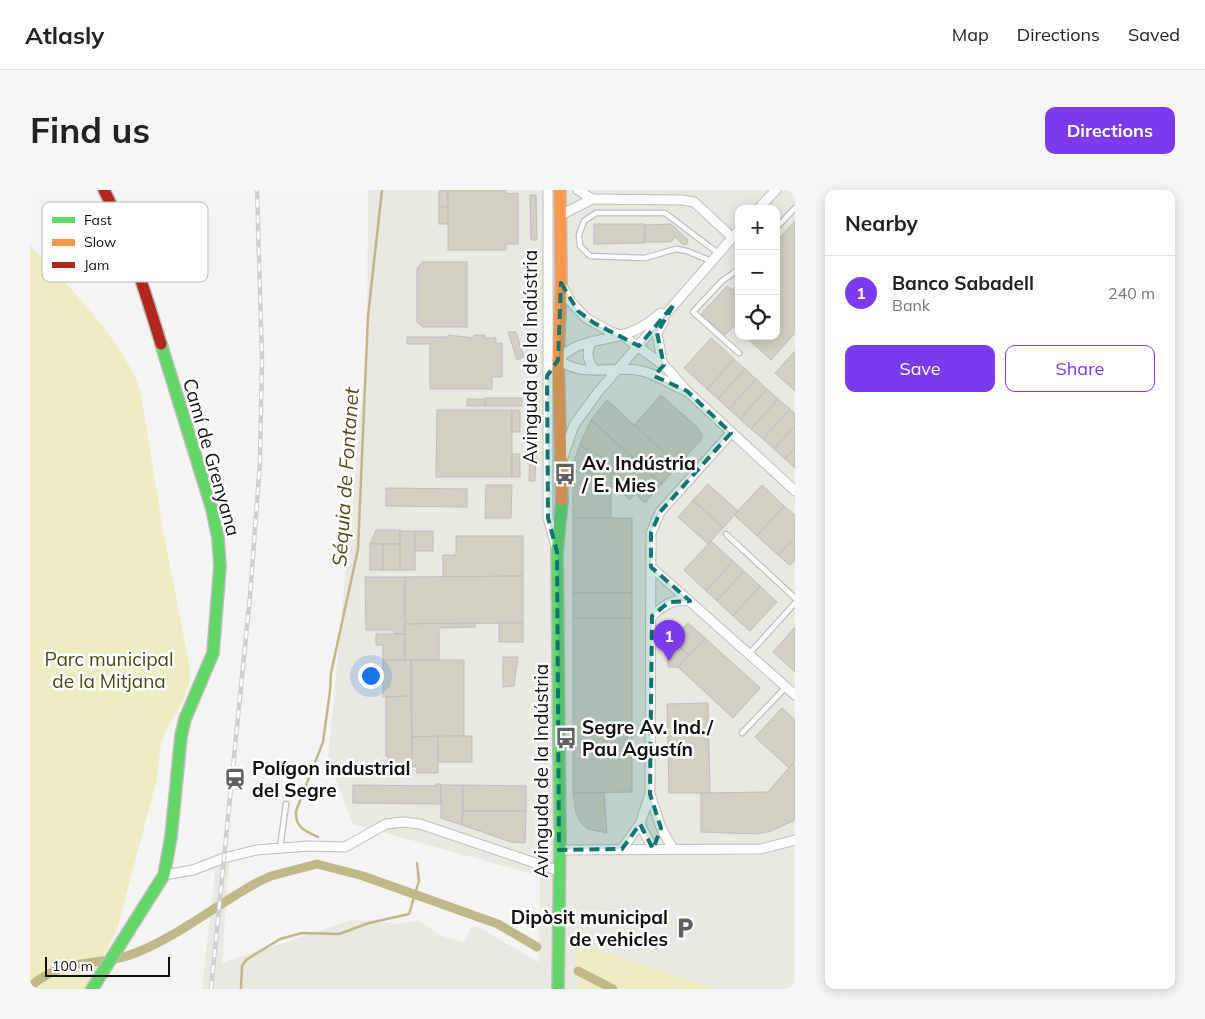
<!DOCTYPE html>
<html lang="en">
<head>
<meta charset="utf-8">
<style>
  :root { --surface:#fff; --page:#f6f6f6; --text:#222; --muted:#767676; --line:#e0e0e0; --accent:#7c3aed }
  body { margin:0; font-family:Mulish,sans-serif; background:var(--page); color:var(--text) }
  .controls { position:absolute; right:15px; top:15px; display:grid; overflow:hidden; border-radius:10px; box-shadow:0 2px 12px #0003 }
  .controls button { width:45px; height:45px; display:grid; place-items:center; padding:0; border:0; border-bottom:1px solid var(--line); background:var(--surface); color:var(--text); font:25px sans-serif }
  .scale { position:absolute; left:15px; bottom:12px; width:125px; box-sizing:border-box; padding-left:5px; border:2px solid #10100f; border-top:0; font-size:14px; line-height:18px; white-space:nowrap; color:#10100f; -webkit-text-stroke:4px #fff; paint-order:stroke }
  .you { position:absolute; left:340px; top:485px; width:18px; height:18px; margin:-12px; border:4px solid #fff; border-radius:50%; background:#1a73e8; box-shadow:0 0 0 8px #1a73e833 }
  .badge { display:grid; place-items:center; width:32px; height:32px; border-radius:50%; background:var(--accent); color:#fff; font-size:16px; font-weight:700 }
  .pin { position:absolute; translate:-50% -41px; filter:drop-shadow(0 1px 2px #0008) }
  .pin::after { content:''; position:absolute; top:26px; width:18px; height:15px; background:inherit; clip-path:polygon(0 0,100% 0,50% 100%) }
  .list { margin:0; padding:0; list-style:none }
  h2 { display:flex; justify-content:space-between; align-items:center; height:65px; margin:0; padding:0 20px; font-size:21px }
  h2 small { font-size:16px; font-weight:400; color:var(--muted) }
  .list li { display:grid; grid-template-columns:32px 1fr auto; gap:15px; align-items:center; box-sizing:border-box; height:75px; padding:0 20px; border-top:1px solid var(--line) }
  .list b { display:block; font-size:19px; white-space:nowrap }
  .list p { margin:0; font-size:16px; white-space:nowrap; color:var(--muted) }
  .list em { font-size:16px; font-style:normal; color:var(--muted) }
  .actions { display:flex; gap:10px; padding:15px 20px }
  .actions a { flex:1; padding:11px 0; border:1px solid var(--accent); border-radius:10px; text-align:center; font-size:18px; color:var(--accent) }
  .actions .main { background:var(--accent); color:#fff }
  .icon { flex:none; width:28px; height:28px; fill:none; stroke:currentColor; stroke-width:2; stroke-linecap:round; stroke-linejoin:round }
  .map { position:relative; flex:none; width:765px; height:799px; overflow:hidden; border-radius:10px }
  header { display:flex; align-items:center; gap:30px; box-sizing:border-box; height:70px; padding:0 25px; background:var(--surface); border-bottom:1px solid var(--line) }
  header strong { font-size:24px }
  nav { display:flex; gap:28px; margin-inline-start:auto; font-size:18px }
  .intro { display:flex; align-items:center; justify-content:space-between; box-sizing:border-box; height:120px; padding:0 30px }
  h1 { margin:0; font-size:35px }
  .button { padding:12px 22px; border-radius:10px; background:var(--accent); color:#fff; font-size:18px; font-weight:700 }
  main { display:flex; gap:30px; padding:0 30px }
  aside { flex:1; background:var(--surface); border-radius:10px; box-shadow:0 2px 12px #0003 }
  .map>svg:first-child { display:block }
  .built { fill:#e9e8e1; fill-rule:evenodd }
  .green { fill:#efebc3 }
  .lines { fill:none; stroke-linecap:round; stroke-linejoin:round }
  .stream { stroke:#bfb989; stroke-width:2.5 }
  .canal { stroke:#bfb989; stroke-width:9 }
  .building { fill:#d2d0c2; stroke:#bdbdbc }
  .lane-casing { stroke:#bfbebc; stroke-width:7 }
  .street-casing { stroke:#bfbebc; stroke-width:11 }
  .fast-casing { stroke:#bfbebc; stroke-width:14 }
  .slow-casing { stroke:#bfbebc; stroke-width:14 }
  .jam-casing { stroke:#bfbebc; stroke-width:14 }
  .lane { stroke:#fefdfd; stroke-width:4.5 }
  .street { stroke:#fefdfd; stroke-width:9 }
  .fast { stroke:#63d668; stroke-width:11 }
  .slow { stroke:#ff974d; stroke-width:11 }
  .jam { stroke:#b3261e; stroke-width:11 }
  .rail-casing { stroke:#cfcfcd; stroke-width:4.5 }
  .rail { stroke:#fff; stroke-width:2.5; stroke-dasharray:8; stroke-linecap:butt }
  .marked { fill:#0f766e; fill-opacity:0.2; stroke:#0f766e; stroke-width:4; stroke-dasharray:10 6; stroke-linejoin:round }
  .labels { text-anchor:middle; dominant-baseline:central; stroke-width:5; stroke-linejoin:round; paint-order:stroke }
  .street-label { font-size:19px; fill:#10100f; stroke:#fff }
  .poi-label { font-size:19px; font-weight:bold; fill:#10100f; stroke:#fff; text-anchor:start }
  .park-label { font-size:19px; fill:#4d4812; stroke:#fff }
  .water-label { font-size:20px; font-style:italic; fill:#504a15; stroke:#fff }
  .key { fill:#fff; stroke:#b7b7b7; stroke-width:1 }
  .key-label { font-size:14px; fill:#10100f }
</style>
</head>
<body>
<header>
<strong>Atlasly</strong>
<nav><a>Map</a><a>Directions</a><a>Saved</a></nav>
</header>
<div class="intro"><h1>Find us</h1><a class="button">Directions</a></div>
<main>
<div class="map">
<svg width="765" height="799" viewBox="0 0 765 799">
  <rect width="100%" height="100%" fill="#f5f4f2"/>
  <path class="built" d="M338,0H765V799H687L546,753L548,799H172L186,674L199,670L192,773L322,730L369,734L389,731L411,746L434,752L441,737H448L509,772L510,686L323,634L298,570L337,155ZM709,19H746V146H709Z"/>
  <g class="green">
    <path d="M0,55C37,95 91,148 110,199L133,340L160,479L159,492L152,513L135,542L131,554L127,588L87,740L56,799H0Z"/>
    <path d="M545,752L687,799H548Z"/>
  </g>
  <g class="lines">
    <g class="stream">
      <path d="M288,647C275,641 265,638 266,621L293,552L300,501L301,483L328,359L338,126L352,0"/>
      <path d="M211,799L212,776L216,770L250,749L272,743L309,744L339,733L379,724L389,691L387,673"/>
    </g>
    <g class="canal">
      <path d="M548,781L583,799"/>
      <path d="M0,797C34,765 71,778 108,762C151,744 188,714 228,692L241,686L287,674L333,686L468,734L507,757"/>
    </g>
  </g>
  <g class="building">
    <rect x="409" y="0" width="9" height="17"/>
    <path d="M418,0H476V4L488,3V54H476V60H418Z"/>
    <path d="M500,5H506L507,50H501Z"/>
    <rect x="409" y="17" width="9" height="17"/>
    <path d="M765,31V143L741,170L715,146H746V52Z"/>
    <path d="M564,34H615V53L564,54Z"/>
    <path d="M641,34L658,50L657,54L653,55L645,47L641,52H615V35Z"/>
    <path d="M392,72H437V137H393L387,132V79Z"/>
    <path d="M709,93V141L704,136L695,145L671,124L697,96L702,100Z"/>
    <path d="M478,142H486L494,167L487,170Z"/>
    <path d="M418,145L444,148V145H455V148H466V153H472V187H462V199H400V154H377V147H418Z"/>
    <path d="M681,148L704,169L677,199L654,178Z"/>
    <path d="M765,161V201L745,183Z"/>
    <path d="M704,169L715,179L688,209L677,199Z"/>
    <path d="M715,179L726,189L699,219L688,209Z"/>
    <path d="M726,189L737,199L710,229L699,219Z"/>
    <path d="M737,199L748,209L721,239L710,229Z"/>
    <path d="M631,205L667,237L672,245L671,250L648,275L604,235Z"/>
    <rect x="455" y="208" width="37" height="8"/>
    <rect x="437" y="209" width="18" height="7"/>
    <path d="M748,209L760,219L733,249L721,239Z"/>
    <path d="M577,210L648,275L632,294L561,230Z"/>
    <path d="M760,219L765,224V236L744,259L733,249Z"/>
    <path d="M407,220H482V287H406Z"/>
    <rect x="482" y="220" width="8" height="22"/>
    <path d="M561,230L632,294L615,313L550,254Z"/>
    <path d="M765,236V258L755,269L744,259Z"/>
    <path d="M550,254L581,282H543V274Z"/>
    <path d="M765,258V278L755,269Z"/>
    <rect x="482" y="264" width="8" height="23"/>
    <path d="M500,265H506L505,291H499Z"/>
    <rect x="543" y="282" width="38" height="46"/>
    <path d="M581,282L605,303L600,310L587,297H581Z"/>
    <path d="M678,294L708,321L693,338L663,310Z"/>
    <path d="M456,295H482L481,328H455Z"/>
    <path d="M732,295L754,316L727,346L704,325Z"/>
    <path d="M356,298L437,299V317L356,316Z"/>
    <path d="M663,310L693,338L678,354L648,327Z"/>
    <path d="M754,316L765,325V347L748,365L727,346Z"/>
    <rect x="543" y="328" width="59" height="75"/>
    <path d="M346,340H370V354H340Z"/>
    <rect x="370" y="341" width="15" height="39"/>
    <rect x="385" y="341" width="18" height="20"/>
    <path d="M426,346H493V386L413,387V365H426Z"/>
    <path d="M765,347V370L760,375L748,365Z"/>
    <path d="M681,351L703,371L676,401L654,380Z"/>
    <rect x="340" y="354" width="13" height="26"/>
    <rect x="353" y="354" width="17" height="26"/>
    <path d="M703,371L714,381L687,411L676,401Z"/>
    <path d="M714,381L730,396L703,426L687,411Z"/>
    <path d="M493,386V433L375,434V387Z"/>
    <path d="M335,387H375V444H364V440H336Z"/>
    <path d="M730,396L747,412L720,441L703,426Z"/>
    <rect x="543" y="403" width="59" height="25"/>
    <path d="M543,428H602V602L543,603Z"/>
    <path d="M445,433V437L409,438V470H375V434Z"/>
    <rect x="469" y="433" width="24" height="19"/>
    <path d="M658,433L675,448L659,465L649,457L647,443Z"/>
    <path d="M765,437V482L743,462Z"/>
    <path d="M637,443H647L649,457L659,465L648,477H638Z"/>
    <path d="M346,444H375V470H353V455H346Z"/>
    <path d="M675,448L730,498L703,528L648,477Z"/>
    <path d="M473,467H488L484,496L473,497Z"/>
    <path d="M353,470H381V506L353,507Z"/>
    <path d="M381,470H434V546L382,547Z"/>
    <path d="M381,506L382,575H358V566H356V507Z"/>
    <path d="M678,513L680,603H639L637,514Z"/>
    <path d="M752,518L765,530V571L759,578L725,547Z"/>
    <rect x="408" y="546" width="34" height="26"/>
    <path d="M408,546V583H387V577H382V547Z"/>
    <path d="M763,573L765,575V630L741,641L728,644L671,642V603L738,602Z"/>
    <path d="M406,594H411V614L323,613V595L406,596Z"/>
    <path d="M411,595H433L432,635L411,628Z"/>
    <path d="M433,595L496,596V621H433Z"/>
    <path d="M543,603H574L577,643L558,639L552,634L546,623Z"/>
    <path d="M433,621H496L495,653L481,652L432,635Z"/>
  </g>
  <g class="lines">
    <g class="lane-casing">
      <g id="lane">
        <path d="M93,33L109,28L145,25L151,39"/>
        <path d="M746,38L765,18"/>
        <path d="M681,71L657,61L646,59L615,68L560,66L550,56L549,45L554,31L566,23H635L688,63"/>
        <path d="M709,79L692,91L663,122L709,163"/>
        <path d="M696,344L765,408"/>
        <path d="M719,464L765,413"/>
        <path d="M712,543L756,497"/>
        <path d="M250,658L256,614"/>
      </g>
    </g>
    <g class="street-casing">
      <g id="street">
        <path d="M518,0V328L526,356"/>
        <path d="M548,0L562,9"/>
        <path d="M728,19L746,0"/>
        <path d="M531,25L562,9L652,10L664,12L702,47"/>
        <path d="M531,94L541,112L556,128L581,142L592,145L636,177L657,201L765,301"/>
        <path d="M562,151C556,163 557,168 564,180"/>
        <path d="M526,166C544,189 582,176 607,180C625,182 640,195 656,201"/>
        <path d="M526,173C545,148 571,153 598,143C611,139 621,131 631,123"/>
        <path d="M633,176L627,143L634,131"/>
        <path d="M533,267L544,235L568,202L709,40"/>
        <path d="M621,377L765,505"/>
        <path d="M622,426C635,414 642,409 660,411"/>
        <path d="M620,604L631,638L643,659"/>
        <path d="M610,634L623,659"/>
        <path d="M592,659L610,634L620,604L621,343L630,322L701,243"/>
        <path d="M529,660L731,659L765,650"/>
        <path d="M134,685L163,680L194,668L226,660L279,656L315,657L356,634L373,632L390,634L529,681"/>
      </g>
    </g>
    <g class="fast-casing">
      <g id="fast">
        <path d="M62,799L134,685L141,647L151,546L155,529L183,463L190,376L188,348L182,319L131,154"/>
        <path d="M528,799L530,651L527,362L532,310"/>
      </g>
    </g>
    <g class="slow-casing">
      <path id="slow" d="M530,0L531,93L528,170L532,310"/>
    </g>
    <g class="jam-casing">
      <path id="jam" d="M74,0C99,49 115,101 131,154"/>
    </g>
    <use href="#lane" class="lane"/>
    <use href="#street" class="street"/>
    <use href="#fast" class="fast"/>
    <use href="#slow" class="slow"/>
    <use href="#jam" class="jam"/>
    <g class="rail-casing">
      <path id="rail" d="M181,799L220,406L230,272L232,169L227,0"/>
    </g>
    <use href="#rail" class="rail"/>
  </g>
  <path class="marked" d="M531,93L548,121L564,133L609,156L644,114L627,143L634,175L624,186L657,201L701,243L630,322L621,343V377L660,411L639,412L622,426L620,604L631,638L623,659L610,634L592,659L529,660L527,362L518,328L517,186L528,170Z"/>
  <defs>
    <g id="bus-bare" transform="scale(1.725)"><path d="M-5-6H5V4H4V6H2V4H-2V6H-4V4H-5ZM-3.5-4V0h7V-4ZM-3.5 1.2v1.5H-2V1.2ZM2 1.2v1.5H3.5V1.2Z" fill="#60605e" stroke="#fff" stroke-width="2.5" paint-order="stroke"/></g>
    <g id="station-bare" transform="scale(1.725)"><path d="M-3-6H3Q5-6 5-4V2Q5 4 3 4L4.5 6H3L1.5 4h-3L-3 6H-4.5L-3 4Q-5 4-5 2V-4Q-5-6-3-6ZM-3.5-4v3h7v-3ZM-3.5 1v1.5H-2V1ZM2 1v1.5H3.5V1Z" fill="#60605e" stroke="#fff" stroke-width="2.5" paint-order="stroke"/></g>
    <g id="parking-bare" transform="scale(1.725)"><path d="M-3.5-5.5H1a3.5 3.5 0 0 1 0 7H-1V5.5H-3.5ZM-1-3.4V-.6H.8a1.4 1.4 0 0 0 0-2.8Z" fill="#60605e" stroke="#fff" stroke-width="2.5" paint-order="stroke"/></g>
  </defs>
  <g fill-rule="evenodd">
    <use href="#bus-bare" x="535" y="284"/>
    <use href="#bus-bare" x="536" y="548"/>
    <use href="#station-bare" x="205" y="589"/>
    <use href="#parking-bare" x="655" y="738"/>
  </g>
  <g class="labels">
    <g class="street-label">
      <text transform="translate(500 167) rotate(-90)">Avinguda de la Indústria</text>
      <text transform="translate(182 267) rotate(74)">Camí de Grenyana</text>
      <text transform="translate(511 581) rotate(-90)">Avinguda de la Indústria</text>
    </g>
    <g class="poi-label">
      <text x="552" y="273">Av. Indústria<tspan x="552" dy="22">/ E. Mies</tspan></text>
      <text x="552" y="537">Segre Av. Ind./<tspan x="552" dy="22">Pau Agustín</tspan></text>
      <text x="222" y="578">Polígon industrial<tspan x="222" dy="22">del Segre</tspan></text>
      <text x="638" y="727" text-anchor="end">Dipòsit municipal<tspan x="638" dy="22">de vehicles</tspan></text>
    </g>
    <g class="park-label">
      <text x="79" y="469">Parc municipal<tspan x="79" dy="22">de la Mitjana</tspan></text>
    </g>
    <g class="water-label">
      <text transform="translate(315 287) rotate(-86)">Séquia de Fontanet</text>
    </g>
  </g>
  <rect x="12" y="12" width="166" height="80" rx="8" class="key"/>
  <rect x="22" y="27" width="23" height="6" fill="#63d668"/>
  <rect x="22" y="49" width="23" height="7" fill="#ff974d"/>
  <rect x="22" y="72" width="23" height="6" fill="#b3261e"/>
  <g class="key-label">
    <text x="54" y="35">Fast</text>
    <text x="54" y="57">Slow</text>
    <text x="54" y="80">Jam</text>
  </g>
</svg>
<div class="controls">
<button>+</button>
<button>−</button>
<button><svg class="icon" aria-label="locate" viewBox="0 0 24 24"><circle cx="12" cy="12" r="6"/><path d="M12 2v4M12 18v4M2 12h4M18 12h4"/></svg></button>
</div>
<div class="scale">100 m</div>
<div class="you"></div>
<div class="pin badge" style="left:639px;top:471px">1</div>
</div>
<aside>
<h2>Nearby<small></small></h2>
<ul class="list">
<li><span class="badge">1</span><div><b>Banco Sabadell</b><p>Bank</p></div><em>240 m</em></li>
</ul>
<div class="actions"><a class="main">Save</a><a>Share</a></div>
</aside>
</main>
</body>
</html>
